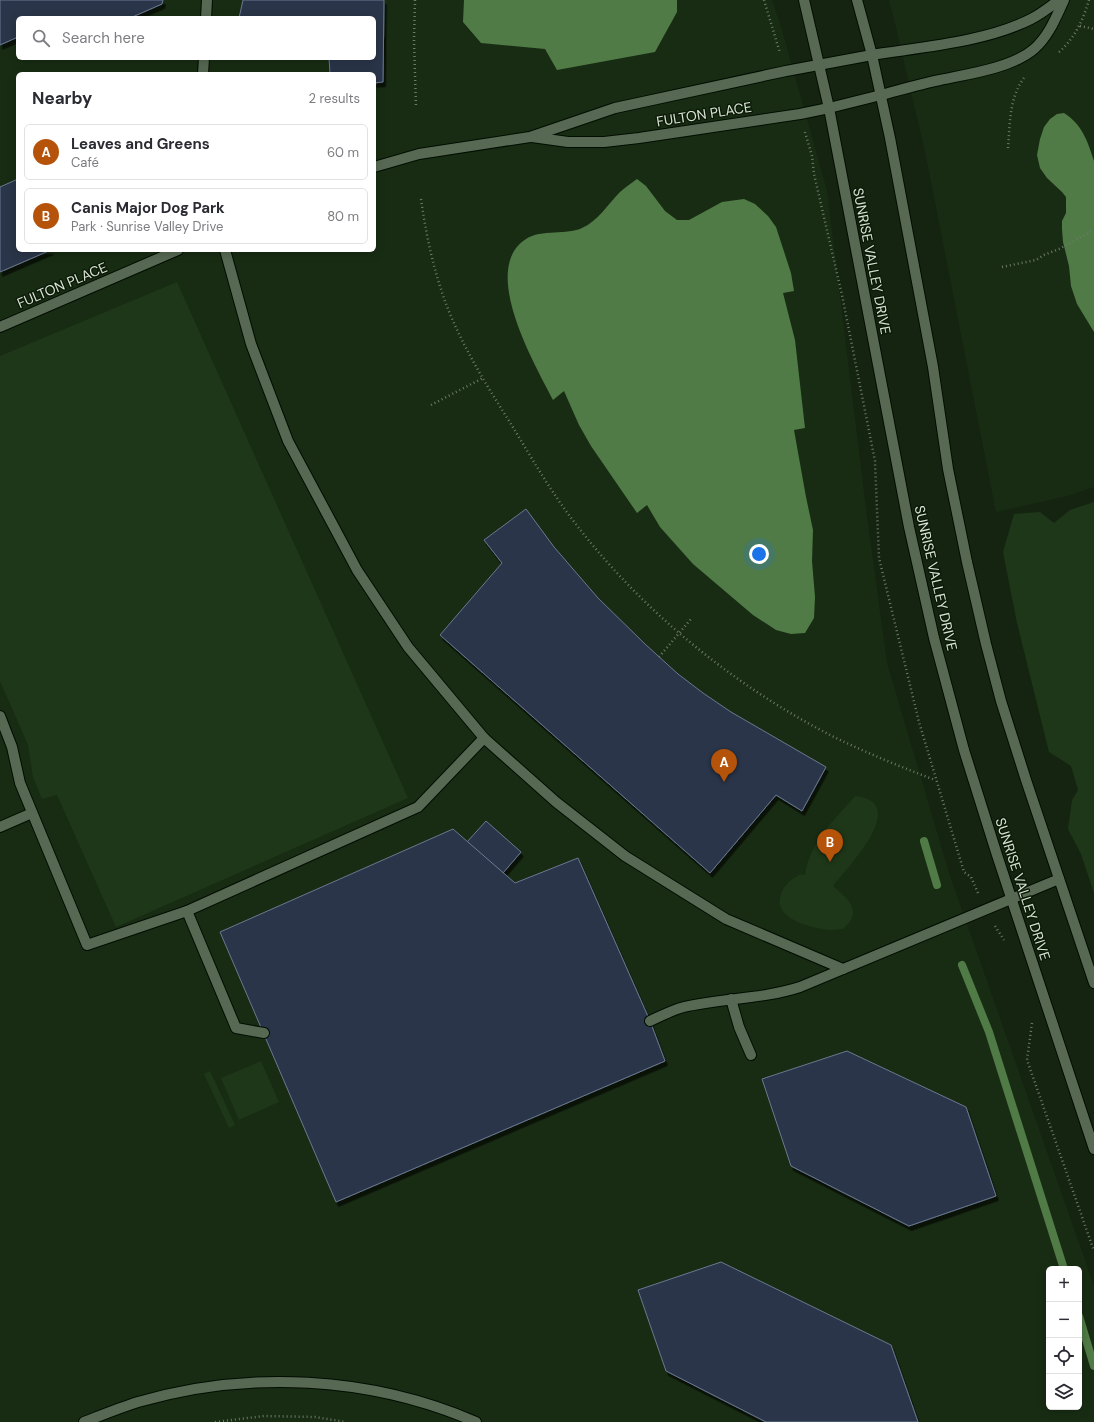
<!DOCTYPE html>
<html lang="en">
<head>
<meta charset="utf-8">
<style>
  :root { --surface:#fff; --page:#f7f7f7; --text:#2b2b33; --muted:#7c7c81; --line:#e1e1e2; --accent:#b45309 }
  body { margin:0; font-family:"DM Sans",sans-serif; background:var(--page); color:var(--text) }
  .controls { position:absolute; right:12px; bottom:12px; display:grid; overflow:hidden; border-radius:6px; box-shadow:0 2px 10px #0003 }
  .controls button { width:36px; height:36px; display:grid; place-items:center; padding:0; border:0; border-bottom:1px solid var(--line); background:var(--surface); color:var(--text); font:20px sans-serif }
  .you { position:absolute; left:759px; top:554px; width:14px; height:14px; margin:-10px; border:3px solid #fff; border-radius:50%; background:#1a73e8; box-shadow:0 0 0 6px #1a73e833 }
  .badge { display:grid; place-items:center; width:26px; height:26px; border-radius:50%; background:var(--accent); color:#fff; font-size:13px; font-weight:700 }
  .pin { position:absolute; translate:-50% -33px; filter:drop-shadow(0 1px 2px #0008) }
  .pin::after { content:''; position:absolute; top:21px; width:14px; height:12px; background:inherit; clip-path:polygon(0 0,100% 0,50% 100%) }
  .list { margin:0; padding:0; list-style:none }
  h2 { display:flex; justify-content:space-between; align-items:center; height:52px; margin:0; padding:0 16px; font-size:17px }
  h2 small { font-size:13px; font-weight:400; color:var(--muted) }
  .list li { display:grid; grid-template-columns:26px 1fr auto; gap:12px; align-items:center; box-sizing:border-box; height:56px; margin:0 8px 8px; padding:0 8px; border:1px solid var(--line); border-radius:6px }
  .list b { display:block; font-size:15px; white-space:nowrap }
  .list p { margin:0; font-size:13px; white-space:nowrap; color:var(--muted) }
  .list em { font-size:13px; font-style:normal; color:var(--muted) }
  .icon { flex:none; width:22px; height:22px; fill:none; stroke:currentColor; stroke-width:2; stroke-linecap:round; stroke-linejoin:round }
  .map { position:relative; flex:none; width:1094px; height:1422px; overflow:hidden }
  .search { position:absolute; background:var(--surface); box-shadow:0 2px 10px #0003; left:16px; top:16px; width:360px; height:44px; display:flex; align-items:center; gap:10px; box-sizing:border-box; padding:0 14px; border-radius:6px; color:var(--muted); font-size:15px }
  .panel { position:absolute; background:var(--surface); box-shadow:0 2px 10px #0003; left:16px; top:72px; width:360px; height:180px; border-radius:6px }
  .map>svg:first-child { display:block }
  .built { fill:#182c13; fill-rule:evenodd }
  .green { fill:#1e3718 }
  .water { fill:#507b46 }
  .lines { fill:none; stroke-linecap:round; stroke-linejoin:round }
  .stream { stroke:#507b46; stroke-width:8 }
  .building { fill:#29354a; stroke:#6a7890; filter:url(#shadow) }
  .service-casing { stroke:#020d01; stroke-width:12 }
  .minor-casing { stroke:#020d01; stroke-width:12 }
  .secondary-casing { stroke:#020d01; stroke-width:12 }
  .path { stroke:#6d7969; stroke-width:2.5; stroke-dasharray:1 3; stroke-linecap:butt }
  .service { stroke:#576953; stroke-width:10 }
  .minor { stroke:#576953; stroke-width:10 }
  .secondary { stroke:#576953; stroke-width:10 }
  .labels { text-anchor:middle; dominant-baseline:central; stroke-width:3; stroke-linejoin:round; paint-order:stroke }
  .street-label { font-size:14px; fill:#d9e3d6; stroke:#0c1b08 }
</style>
</head>
<body>
<div class="map">
<svg width="1094" height="1422" viewBox="0 0 1094 1422">
  <defs>
    <filter id="shadow"><feDropShadow dx="2.5" dy="4.5" stdDeviation="0" flood-color="#0009"/></filter>
  </defs>
  <rect width="100%" height="100%" fill="#152411"/>
  <g class="built">
    <path d="M0,0H772L782,30L827,191L867,517L887,663L949,873L1094,1286V1422H0ZM18,18H374V58H18ZM18,74H374V250H18ZM1049,1269H1079V1407H1049Z"/>
    <path d="M889,0H1094V487L1067,496L996,512L926,156L896,27Z"/>
  </g>
  <g class="green">
    <path d="M177,282L408,798L116,927L57,795L42,799L33,777L28,745L0,681V356Z"/>
    <path d="M1094,502V893L1081,854L1068,829L1072,800L1078,790L1071,766L1049,752L1017,623L1003,552L1014,514L1040,512L1054,523L1070,510Z"/>
    <path d="M855,796C912,802 847,868 833,886C842,894 859,906 851,920C849,923 846,926 843,929C839,929 834,930 830,930C815,929 776,920 780,899C782,886 790,880 801,874L805,875C810,841 834,821 855,796Z"/>
    <path d="M261,1061L279,1102L239,1120L221,1078Z"/>
    <path d="M210,1071L235,1125L229,1128L204,1074Z"/>
  </g>
  <g class="water">
    <path d="M464,0H677V12L655,52L557,70L545,49L481,43L463,22Z"/>
    <path d="M1064,113C1082,124 1088,142 1094,161V332L1077,304L1071,286L1069,266L1063,242L1062,229V221L1066,213V197L1062,192L1047,178L1040,168L1037,155L1040,139L1044,127L1050,119L1057,114Z"/>
    <path d="M637,179L646,186L665,211L677,220H689L722,202L744,199L755,204L768,216L776,227L791,273L794,291L783,293L795,340L805,428L794,430L806,497L813,530L812,561L815,597L814,618L805,633L791,634L776,630L753,615L693,564L660,527L647,505L637,513L591,446L579,425L564,391L553,400C535,365 479,269 526,239C541,229 568,235 582,228C598,221 608,204 620,192C625,188 631,183 637,179Z"/>
  </g>
  <g class="lines">
    <g class="stream">
      <path d="M924,841L937,885"/>
      <path d="M962,965L989,1032L1064,1269"/>
      <path d="M1079,1316L1094,1366"/>
    </g>
  </g>
  <g class="building">
    <path d="M0,0H163L162,4L130,18H18V37L0,45Z"/>
    <path d="M243,0H384L383,82L374,83V74H330L329,58H374V18H239Z"/>
    <path d="M18,179V250H51L0,272V187Z"/>
    <path d="M526,509L554,547L598,598L645,644L678,674L703,693L731,712L826,767L802,811L776,795L710,873L440,635L502,563L484,540Z"/>
    <path d="M486,821L521,852L503,873L467,842Z"/>
    <path d="M453,829L515,883L578,858L650,1021L665,1061L336,1202L220,932Z"/>
    <path d="M847,1051L966,1107L996,1196L909,1226L791,1166L762,1079Z"/>
    <path d="M721,1262L891,1345L918,1422H766L666,1371L638,1290Z"/>
  </g>
  <g class="lines">
    <g class="service-casing">
      <g id="service">
        <path d="M872,55C922,47 986,42 1031,19C1041,14 1050,7 1059,0"/>
        <path d="M881,95C900,90 920,84 940,80C968,74 1012,68 1034,49C1049,36 1056,17 1064,0"/>
        <path d="M225,250L251,344L288,441L357,570L408,647L484,738"/>
        <path d="M0,716L12,747L20,783L87,945L187,911L418,807L484,738L556,802L625,856L726,919L843,969"/>
        <path d="M0,827L32,813"/>
        <path d="M187,911L236,1028L264,1033"/>
        <path d="M731,999L739,1027L751,1055"/>
        <path d="M650,1021C661,1016 672,1010 684,1007C723,998 763,999 800,987L1059,879"/>
      </g>
    </g>
    <g class="minor-casing">
      <g id="minor">
        <path d="M206,18L207,0"/>
        <path d="M203,74L204,58"/>
        <path d="M532,137L568,142H604L639,138L800,114L829,108L881,95"/>
        <path d="M374,167L419,154L530,137L615,108L786,71L872,55"/>
        <path d="M0,327L178,250"/>
        <path d="M84,1422C102,1415 119,1408 138,1402C248,1370 370,1376 476,1422"/>
      </g>
    </g>
    <g class="secondary-casing">
      <g id="secondary">
        <path d="M804,0L829,108L909,527L934,638L964,750L997,855L1094,1149"/>
        <path d="M857,0L872,55L890,138L933,367L948,469L967,562L986,644L1001,701L1026,780L1094,983"/>
      </g>
    </g>
    <g class="path">
      <path d="M415,0L414,40L416,107"/>
      <path d="M764,0L780,53"/>
      <path d="M1080,26L1094,29"/>
      <path d="M1059,52C1075,38 1083,20 1089,0"/>
      <path d="M805,132L812,156L814,174L842,295L875,461L879,558L919,722L964,872L971,877L978,893"/>
      <path d="M1008,148C1010,124 1009,98 1024,78"/>
      <path d="M421,199C427,241 436,282 453,321C469,357 490,391 511,424C531,457 551,492 575,523C643,612 734,686 834,737C867,753 901,767 935,780"/>
      <path d="M1002,267L1036,260L1044,255L1059,249L1094,230"/>
      <path d="M431,405L483,378"/>
      <path d="M659,657L691,619"/>
      <path d="M995,926L1004,940"/>
      <path d="M1032,1023L1027,1060L1094,1251"/>
      <path d="M215,1422L264,1416L315,1417L346,1422"/>
    </g>
    <use href="#service" class="service"/>
    <use href="#minor" class="minor"/>
    <use href="#secondary" class="secondary"/>
  </g>
  <g class="labels">
    <g class="street-label">
      <text transform="translate(704 114) rotate(-9)">FULTON PLACE</text>
      <text transform="translate(872 261) rotate(79)">SUNRISE VALLEY DRIVE</text>
      <text transform="translate(62 285) rotate(-23)">FULTON PLACE</text>
      <text transform="translate(936 578) rotate(77)">SUNRISE VALLEY DRIVE</text>
      <text transform="translate(1023 889) rotate(72)">SUNRISE VALLEY DRIVE</text>
    </g>
  </g>
</svg>
<div class="controls">
<button>+</button>
<button>−</button>
<button><svg class="icon" aria-label="locate" viewBox="0 0 24 24"><circle cx="12" cy="12" r="6"/><path d="M12 2v4M12 18v4M2 12h4M18 12h4"/></svg></button>
<button><svg class="icon" aria-label="layers" viewBox="0 0 24 24"><path d="M12 4l9 5-9 5-9-5zM3 14l9 5 9-5"/></svg></button>
</div>
<div class="you"></div>
<div class="pin badge" style="left:724px;top:782px">A</div>
<div class="pin badge" style="left:830px;top:862px">B</div>
<div class="search"><svg class="icon" aria-label="search" viewBox="0 0 24 24"><circle cx="10" cy="10" r="6"/><path d="M15 15l6 6"/></svg>Search here</div>
<section class="panel">
<h2>Nearby<small>2 results</small></h2>
<ul class="list">
<li><span class="badge">A</span><div><b>Leaves and Greens</b><p>Café</p></div><em>60 m</em></li>
<li><span class="badge">B</span><div><b>Canis Major Dog Park</b><p>Park · Sunrise Valley Drive</p></div><em>80 m</em></li>
</ul>
</section>
</div>
</body>
</html>
